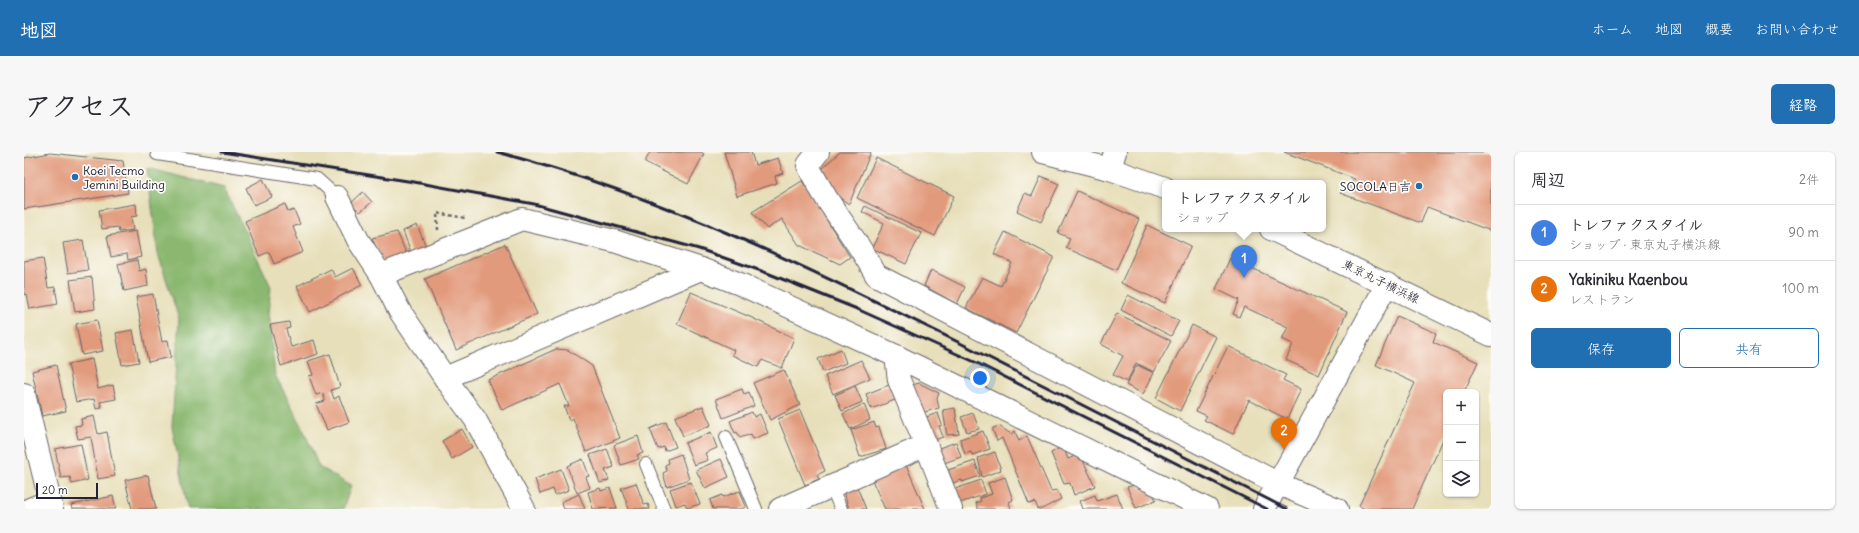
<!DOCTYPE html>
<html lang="ja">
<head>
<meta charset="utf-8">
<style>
  :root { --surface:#fff; --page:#f7f7f7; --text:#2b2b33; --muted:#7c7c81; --line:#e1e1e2; --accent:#1f6fb2 }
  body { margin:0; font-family:Delius,"Klee One",sans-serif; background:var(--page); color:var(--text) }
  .controls { position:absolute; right:12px; bottom:12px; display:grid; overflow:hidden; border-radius:6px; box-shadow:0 1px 3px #0004 }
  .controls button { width:36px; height:36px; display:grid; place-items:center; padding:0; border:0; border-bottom:1px solid var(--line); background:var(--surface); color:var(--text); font:20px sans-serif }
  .scale { position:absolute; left:12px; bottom:10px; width:62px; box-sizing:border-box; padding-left:4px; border:2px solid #22223b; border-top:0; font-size:11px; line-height:14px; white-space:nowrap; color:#22223b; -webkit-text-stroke:3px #fdfcf7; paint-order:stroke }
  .you { position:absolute; left:956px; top:226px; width:14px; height:14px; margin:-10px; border:3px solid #fff; border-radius:50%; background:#1a73e8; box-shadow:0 0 0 6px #1a73e833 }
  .badge { display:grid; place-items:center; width:26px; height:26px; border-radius:50%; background:var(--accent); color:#fff; font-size:13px; font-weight:700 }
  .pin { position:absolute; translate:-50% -33px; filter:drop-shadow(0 1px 2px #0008) }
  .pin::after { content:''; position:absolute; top:21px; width:14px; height:12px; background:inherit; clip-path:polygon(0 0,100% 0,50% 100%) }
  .popup { position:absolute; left:1138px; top:28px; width:164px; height:52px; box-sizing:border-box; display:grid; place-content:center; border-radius:6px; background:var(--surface); filter:drop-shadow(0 1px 3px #0005); font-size:13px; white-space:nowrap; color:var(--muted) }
  .popup b { font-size:15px; color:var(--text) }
  .popup::after { content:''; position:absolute; left:50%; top:100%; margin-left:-8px; border:8px solid transparent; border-top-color:var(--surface) }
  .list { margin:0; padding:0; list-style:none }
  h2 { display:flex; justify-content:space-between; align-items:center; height:52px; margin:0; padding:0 16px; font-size:17px }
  h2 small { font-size:13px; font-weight:400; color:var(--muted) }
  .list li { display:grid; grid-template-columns:26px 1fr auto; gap:12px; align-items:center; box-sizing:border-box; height:56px; padding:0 16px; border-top:1px solid var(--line) }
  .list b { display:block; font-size:15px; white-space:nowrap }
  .list p { margin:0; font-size:13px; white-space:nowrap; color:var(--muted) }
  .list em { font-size:13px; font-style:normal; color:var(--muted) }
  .actions { display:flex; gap:8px; padding:12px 16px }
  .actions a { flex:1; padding:9px 0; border:1px solid var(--accent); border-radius:6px; text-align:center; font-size:14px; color:var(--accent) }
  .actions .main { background:var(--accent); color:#fff }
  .icon { flex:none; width:22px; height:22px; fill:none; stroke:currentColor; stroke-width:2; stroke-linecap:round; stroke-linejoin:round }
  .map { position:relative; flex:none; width:1467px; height:357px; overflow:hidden; border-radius:6px }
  header { display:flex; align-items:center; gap:24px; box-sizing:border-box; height:56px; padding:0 20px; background:var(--accent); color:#fff }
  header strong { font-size:19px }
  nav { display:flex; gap:22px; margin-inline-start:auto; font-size:14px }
  .intro { display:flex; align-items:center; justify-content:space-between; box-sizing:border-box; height:96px; padding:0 24px }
  h1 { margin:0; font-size:28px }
  .button { padding:10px 18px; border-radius:6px; background:var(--accent); color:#fff; font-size:14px; font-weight:700 }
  main { display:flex; gap:24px; padding:0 24px }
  aside { flex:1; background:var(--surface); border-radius:6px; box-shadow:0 1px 3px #0004 }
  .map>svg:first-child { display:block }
  .forest { fill:#8ab870; stroke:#566d56 }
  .building { fill:#e29a7c }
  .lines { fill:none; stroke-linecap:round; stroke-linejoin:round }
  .lane-casing { stroke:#676467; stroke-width:14 }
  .street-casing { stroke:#676467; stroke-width:24 }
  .primary-casing { stroke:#676467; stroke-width:24 }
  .path { stroke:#676467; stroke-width:2.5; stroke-dasharray:3 3; stroke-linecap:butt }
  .lane { stroke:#fff; stroke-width:12 }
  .street { stroke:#fff; stroke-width:22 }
  .primary { stroke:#fff; stroke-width:22 }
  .rail { stroke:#22223b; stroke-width:3 }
  .poi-dot { fill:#1f6fb2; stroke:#fdfcf7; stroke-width:1.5 }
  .labels { text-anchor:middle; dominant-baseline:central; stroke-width:3.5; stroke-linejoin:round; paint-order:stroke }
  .poi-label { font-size:12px; fill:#22223b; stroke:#fdfcf7; text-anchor:start }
  .street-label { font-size:12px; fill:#22223b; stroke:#fdfcf7 }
</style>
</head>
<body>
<header>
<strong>地図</strong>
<nav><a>ホーム</a><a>地図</a><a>概要</a><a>お問い合わせ</a></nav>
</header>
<div class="intro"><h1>アクセス</h1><a class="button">経路</a></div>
<main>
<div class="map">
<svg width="1467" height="357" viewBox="0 0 1467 357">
  <rect width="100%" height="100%" fill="#fdfcf7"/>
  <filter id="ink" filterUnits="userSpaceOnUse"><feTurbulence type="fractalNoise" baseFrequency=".025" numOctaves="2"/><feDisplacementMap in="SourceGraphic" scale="8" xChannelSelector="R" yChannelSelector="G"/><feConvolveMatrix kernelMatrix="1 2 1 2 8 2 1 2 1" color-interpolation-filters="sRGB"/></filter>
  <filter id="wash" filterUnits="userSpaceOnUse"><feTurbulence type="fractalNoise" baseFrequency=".012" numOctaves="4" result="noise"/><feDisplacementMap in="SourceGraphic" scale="16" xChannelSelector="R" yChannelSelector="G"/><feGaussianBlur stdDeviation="0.9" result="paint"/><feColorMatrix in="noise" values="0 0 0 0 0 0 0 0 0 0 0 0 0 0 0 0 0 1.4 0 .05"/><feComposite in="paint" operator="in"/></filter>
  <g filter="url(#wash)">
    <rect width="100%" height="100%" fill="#e7dfba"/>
    <path class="forest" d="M123,16L200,36L247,135L244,161L251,223L277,272L295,315L327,334L319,357H164L148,275L155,167L134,102Z"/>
    <g id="blocks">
      <g class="building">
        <path d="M626,0H677L680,2L664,32L621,10Z"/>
        <path d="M700,0H727L731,13L754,6L759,21L751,24L753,31L713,44Z"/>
        <path d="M816,0H847L825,52L813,44L797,17Z"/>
        <path d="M1260,0H1462L1467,2V79L1403,55L1397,71L1316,41L1331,27Z"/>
        <path d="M26,1L99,9L104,41L0,57V6Z"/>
        <path d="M852,6L930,44L911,84L833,46Z"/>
        <path d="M1017,24L1035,32L1017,70L993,59L1001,41L1008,44Z"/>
        <path d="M239,27L248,45L230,53L222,36Z"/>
        <path d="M778,29L826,105L816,112L775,93L758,67L743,77L728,60Z"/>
        <path d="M1053,39L1115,67L1092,118L1042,96L1046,86L1034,81Z"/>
        <path d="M339,40L348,50L336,60L327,51Z"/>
        <path d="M112,52L113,64L107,65L109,78L95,80L94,75L78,77L75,58Z"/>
        <path d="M261,52L264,60L270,58L276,72L269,75L279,100L250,112L245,100L235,104L221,69Z"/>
        <path d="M841,54L897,81L882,112L848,96L860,71L838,60Z"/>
        <path d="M393,73L403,97L388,103L379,79Z"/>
        <path d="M1123,73L1167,94L1141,151L1097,131Z"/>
        <path d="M112,79L117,105L104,108L103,102L87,105L83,84Z"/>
        <path d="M373,80L383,103L360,113L348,86Z"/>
        <path d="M981,80L1030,105L992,181L942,156L958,125L977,134L988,111L970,102Z"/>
        <path d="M59,88L64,118L44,121L39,91Z"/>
        <path d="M481,92L513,162L432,198L401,127Z"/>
        <path d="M19,106L24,136L31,135L34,152L6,157L3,142L0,143V109Z"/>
        <path d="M1206,106L1323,160L1295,223L1262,208L1269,192L1258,187L1264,175L1220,155L1215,165L1209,162L1215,148L1192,137Z"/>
        <path d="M113,108L115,119L122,117L124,134L100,139L94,112Z"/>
        <path d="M329,116L338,133L286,160L273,134L307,117L311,125Z"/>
        <path d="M907,118L941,135L933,152L900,134Z"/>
        <path d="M68,125L71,157L51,160L46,128Z"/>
        <path d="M667,140L726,165L770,186L758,216L738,208L734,215L708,203L710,198L653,172Z"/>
        <path d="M129,142L138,190L144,188L147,205L124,210L112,145Z"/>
        <path d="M1104,143L1155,169L1147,184L1097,158Z"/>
        <path d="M1093,161L1147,189L1130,220L1112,211L1103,230L1089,223L1099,204L1077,192Z"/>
        <path d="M1373,164L1412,181L1409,190L1454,210L1440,240H1422V281L1388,357H1341L1335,354L1391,231L1352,213Z"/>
        <path d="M73,168L79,199L58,203L52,172Z"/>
        <path d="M265,170L266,176L262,177L267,195L290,188L294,202L257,214L246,173Z"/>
        <path d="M1168,173L1192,185L1156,259L1132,246Z"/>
        <path d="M109,178L115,210L98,213L92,181Z"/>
        <path d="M1204,194L1262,223L1259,228L1277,237L1263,267L1225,248L1209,282L1180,268L1183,264L1172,259Z"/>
        <path d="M532,197L544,198L568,214L596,286L562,300L549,266L545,268L540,254H545L536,232L478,258L464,228Z"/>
        <path d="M817,197L822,211L799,220L794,207Z"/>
        <path d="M306,202L316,235L307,238L310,247L315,244L325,270L303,278L292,252L301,249L299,241L292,243L285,224L289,223L284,209Z"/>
        <path d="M68,207L74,237L89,233L92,247L76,250L78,256L72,257L70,247L52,250L44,212Z"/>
        <path d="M837,208L846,226L809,242L801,224Z"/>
        <path d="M32,213L42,259L18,264L8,219Z"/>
        <path d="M1113,213L1130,221L1119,242L1102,233Z"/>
        <path d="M760,218L776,253L746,268L729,231Z"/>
        <path d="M895,231L915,241L913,247L915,256L897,261L888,233Z"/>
        <path d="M865,233L871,248L847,257L842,242Z"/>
        <path d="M831,234L838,250L818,259L811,243Z"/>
        <path d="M718,237L720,242L725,240L730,254L699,266L692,247Z"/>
        <path d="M840,252L846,268L826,277L819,262Z"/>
        <path d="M679,254L687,273L659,284L651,265Z"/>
        <path d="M931,256L935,282L923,283L919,258Z"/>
        <path d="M776,258L801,319L793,323L795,327L781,333L754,267Z"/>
        <path d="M728,260L730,265L736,262L744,281L729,287L727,282L716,286L713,280L711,281L706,269Z"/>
        <path d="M914,261L918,273L915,274L919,285L910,288L902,265Z"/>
        <path d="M949,261L955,277L943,280L937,265Z"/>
        <path d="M70,264L74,282L83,280L91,324L74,327L67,285L54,287L51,274L58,273L57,267Z"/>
        <path d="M642,270L652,295L641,299L640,295L634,297L626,277Z"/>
        <path d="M850,270L852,276L855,275L862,297L836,305L827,278Z"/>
        <path d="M975,274L987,282L991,279L995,289L1003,284L1027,339L1033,338L1037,347L1018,357H1014L1011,350L1005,352L978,286L973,289L969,279V276Z"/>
        <path d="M438,277L448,295L428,307L418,289Z"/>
        <path d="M959,279L966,297L948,303L947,300L941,302L936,287Z"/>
        <path d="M687,280L693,296L681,301L684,308L670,313L661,291Z"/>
        <path d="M614,284L619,301L613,303L615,307L597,313L590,293Z"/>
        <path d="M932,290L937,305L920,311L915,296Z"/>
        <path d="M57,292L64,328L48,332L46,325L37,326L31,297Z"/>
        <path d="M1039,294L1044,307L1056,302L1071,334L1050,343L1046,331L1040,332L1027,301Z"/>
        <path d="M583,297L590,315L581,318L585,328L576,331L566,303Z"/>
        <path d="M971,300L977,318L958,325L954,306Z"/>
        <path d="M657,302L665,327L643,335L639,321L643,319L641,313L645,311L644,307Z"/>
        <path d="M559,307L565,324L562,325L566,336L553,341L543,314Z"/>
        <path d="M697,307L705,325L681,336L672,318Z"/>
        <path d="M951,309L956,324L938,330V328L929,331L924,318Z"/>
        <path d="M882,313L901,357H861L848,328Z"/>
        <path d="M537,317L545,338L531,343L529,337L516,342L511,327Z"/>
        <path d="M124,323L132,357H108L101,328Z"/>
        <path d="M981,325L989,348L985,350L987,357H954L952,351L957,349L956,346L968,342L964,331Z"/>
        <path d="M957,328L962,342L936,351L931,337Z"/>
        <path d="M667,330L676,352L663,356L661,351L652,354L646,337Z"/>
        <path d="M612,331L620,353L624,352L626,357H605L597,336Z"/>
        <path d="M1112,333L1127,339L1132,348L1112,356L1103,335Z"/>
        <path d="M833,335L842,357H825L820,340Z"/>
        <path d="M576,336L577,339L586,336L593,356L569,357L564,340Z"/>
        <path d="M716,339L722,355L717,357H689L686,348L698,343L699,345Z"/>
        <path d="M555,342L561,357H540L537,350Z"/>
        <path d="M1093,342L1099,357H1059L1056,349L1071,343L1073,349Z"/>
        <path d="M89,344L92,357H48L47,353Z"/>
      </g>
    </g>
  </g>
  <g filter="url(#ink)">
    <use href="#blocks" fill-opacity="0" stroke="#676467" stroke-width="1"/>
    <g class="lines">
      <g class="lane-casing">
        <g id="lane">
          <path d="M133,2L293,27L313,45"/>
          <path d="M702,285L732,357"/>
          <path d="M622,312L640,357"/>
          <path d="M807,334L817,357"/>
        </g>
      </g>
      <g class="street-casing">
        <g id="street">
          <path d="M794,0L784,13C801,51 832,85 852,123L1255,332L1313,357"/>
          <path d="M1086,17L1091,0"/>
          <path d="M313,45L334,88L357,123L375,158L421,226L451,267L500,357"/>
          <path d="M357,123L498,67L590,89L677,117L716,132L872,204L1183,357"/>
          <path d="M872,204L875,228L902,293"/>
          <path d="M421,226L677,117"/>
          <path d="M0,242L28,357"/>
          <path d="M6,357L26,349"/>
          <path d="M756,357L902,293L927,357"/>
          <path d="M1240,357L1363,132"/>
        </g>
      </g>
      <g class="primary-casing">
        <g id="primary">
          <path d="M1019,0L1086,17L1141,36"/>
          <path d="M1247,77L1467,183"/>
        </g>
      </g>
      <path class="path" d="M414,78L413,61L441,66"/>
      <use href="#lane" class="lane"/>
      <use href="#street" class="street"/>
      <use href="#primary" class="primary"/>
      <g class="rail">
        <path d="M198,0L390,30L510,52L675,97L743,121L833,157L953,211L1243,357"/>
        <path d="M473,0C639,44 792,119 944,195C1050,249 1157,303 1263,357"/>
      </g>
    </g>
  </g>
  <g class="poi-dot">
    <circle cx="51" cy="25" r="4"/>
    <circle cx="1395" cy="34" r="4"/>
  </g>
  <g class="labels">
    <g class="poi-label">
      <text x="59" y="18">Koei Tecmo<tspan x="59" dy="14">Jemini Building</tspan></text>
      <text x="1387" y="34" text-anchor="end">SOCOLA日吉</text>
    </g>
    <g class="street-label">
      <text transform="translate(1357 129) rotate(26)">東京丸子横浜線</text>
    </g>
  </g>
</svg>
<div class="controls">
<button>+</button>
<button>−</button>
<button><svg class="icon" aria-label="layers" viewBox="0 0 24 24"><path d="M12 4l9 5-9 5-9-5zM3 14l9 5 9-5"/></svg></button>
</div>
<div class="scale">20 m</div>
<div class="you"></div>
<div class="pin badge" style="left:1220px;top:126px;background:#3f7fe0">1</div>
<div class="popup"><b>トレファクスタイル</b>ショップ</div>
<div class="pin badge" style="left:1260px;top:298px;background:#e8710a">2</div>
</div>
<aside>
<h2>周辺<small>2件</small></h2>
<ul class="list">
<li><span class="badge" style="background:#3f7fe0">1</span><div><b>トレファクスタイル</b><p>ショップ · 東京丸子横浜線</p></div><em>90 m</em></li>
<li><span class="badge" style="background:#e8710a">2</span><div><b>Yakiniku Kaenbou</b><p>レストラン</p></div><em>100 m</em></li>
</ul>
<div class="actions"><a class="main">保存</a><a>共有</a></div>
</aside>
</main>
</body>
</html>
